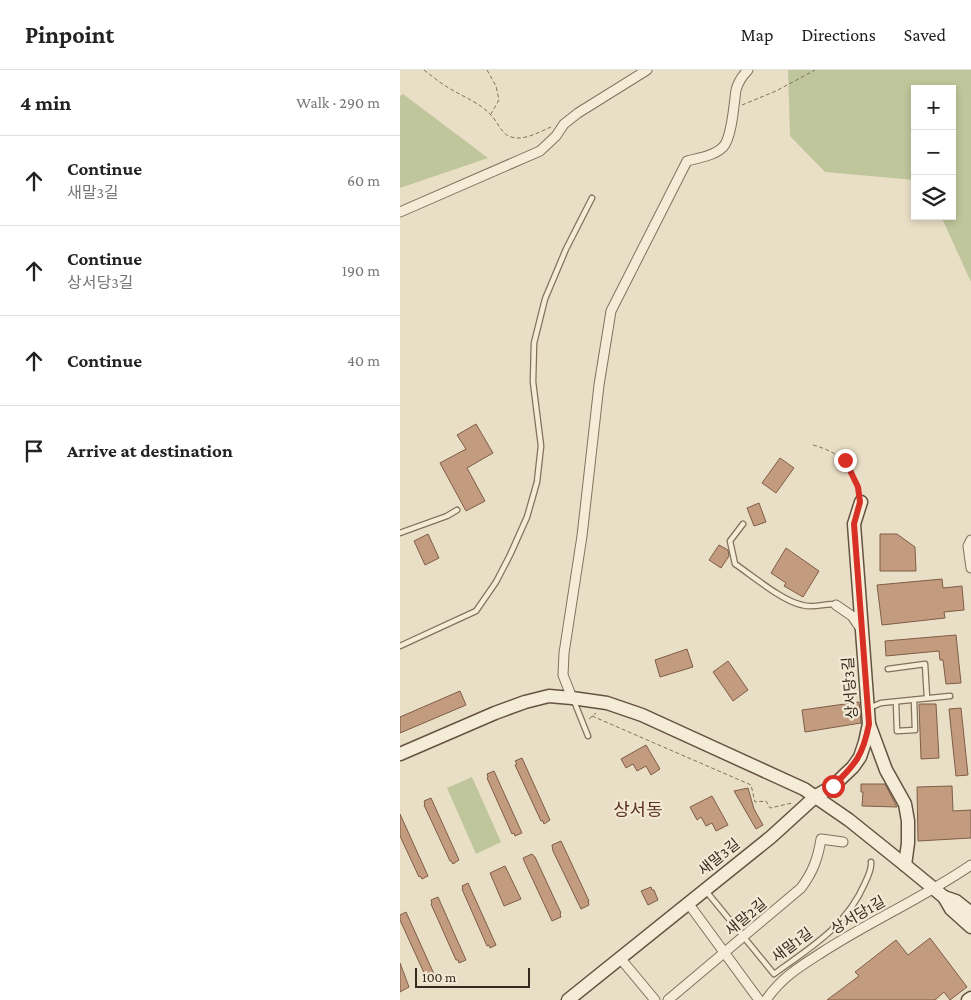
<!DOCTYPE html>
<html lang="en">
<head>
<meta charset="utf-8">
<style>
  :root { --surface:#fff; --page:#f6f6f6; --text:#222; --muted:#767676; --line:#e0e0e0 }
  body { margin:0; font-family:"Crimson Pro","Noto Sans KR",serif; background:var(--page); color:var(--text) }
  .controls { position:absolute; right:15px; top:15px; display:grid; overflow:hidden; border-radius:0px; box-shadow:0 2px 8px #0003 }
  .controls button { width:45px; height:45px; display:grid; place-items:center; padding:0; border:0; border-bottom:1px solid var(--line); background:var(--surface); color:var(--text); font:25px sans-serif }
  .scale { position:absolute; left:15px; bottom:12px; width:115px; box-sizing:border-box; padding-left:5px; border:2px solid #342a20; border-top:0; font-size:14px; line-height:18px; white-space:nowrap; color:#342a20; -webkit-text-stroke:4px #f1e9d4; paint-order:stroke }
  .stop { position:absolute; width:15px; height:15px; margin:-11px; border:4px solid #d93025; border-radius:50%; background:#fff }
  .stop.end { background:#d93025; border-color:#fff; box-shadow:0 1px 5px #0008 }
  .list { margin:0; padding:0; list-style:none }
  h2 { display:flex; justify-content:space-between; align-items:center; height:65px; margin:0; padding:0 20px; font-size:21px }
  h2 small { font-size:16px; font-weight:400; color:var(--muted) }
  .list li { display:grid; grid-template-columns:32px 1fr auto; gap:15px; align-items:center; box-sizing:border-box; height:90px; padding:0 20px; border-top:1px solid var(--line) }
  .list b { display:block; font-size:19px; white-space:nowrap }
  .list p { margin:0; font-size:16px; white-space:nowrap; color:var(--muted) }
  .list em { font-size:16px; font-style:normal; color:var(--muted) }
  .icon { flex:none; width:28px; height:28px; fill:none; stroke:currentColor; stroke-width:2; stroke-linecap:round; stroke-linejoin:round }
  .map { position:relative; flex:none; width:571px; height:930px; overflow:hidden }
  header { display:flex; align-items:center; gap:30px; box-sizing:border-box; height:70px; padding:0 25px; background:var(--surface); border-bottom:1px solid var(--line) }
  header strong { font-size:24px }
  nav { display:flex; gap:28px; margin-inline-start:auto; font-size:18px }
  main { display:flex }
  aside { flex:1; background:var(--surface) }
  .map>svg:first-child { display:block }
  .green { fill:#c0c69b }
  .building { fill:#c39c80; stroke:#7f5d46 }
  .lines { fill:none; stroke-linecap:round; stroke-linejoin:round }
  .lane-casing { stroke:#82715d; stroke-width:7 }
  .street-casing { stroke:#82715d; stroke-width:11 }
  .secondary-casing { stroke:#645341; stroke-width:15 }
  .path { stroke:#82715d; stroke-width:1; stroke-dasharray:4 2.5; stroke-linecap:butt }
  .lane { stroke:#f5ecd8; stroke-width:4.5 }
  .street { stroke:#f5ecd8; stroke-width:9 }
  .secondary { stroke:#f5ecd8; stroke-width:12 }
  .route { stroke:#d93025; stroke-width:6 }
  .labels { text-anchor:middle; dominant-baseline:central; stroke-width:4.5; stroke-linejoin:round; paint-order:stroke }
  .street-label { font-size:15px; fill:#342a20; stroke:#f1e9d4 }
  .quarter-label { font-size:18px; fill:#5c3024; stroke:#f1e9d4 }
</style>
</head>
<body>
<header>
<strong>Pinpoint</strong>
<nav><a>Map</a><a>Directions</a><a>Saved</a></nav>
</header>
<main>
<aside>
<h2>4 min<small>Walk · 290 m</small></h2>
<ul class="list">
<li><svg class="icon" aria-label="ahead" viewBox="0 0 24 24"><path d="M12 20V5M6 11l6-6 6 6"/></svg><div><b>Continue</b><p>새말3길</p></div><em>60 m</em></li>
<li><svg class="icon" aria-label="ahead" viewBox="0 0 24 24"><path d="M12 20V5M6 11l6-6 6 6"/></svg><div><b>Continue</b><p>상서당3길</p></div><em>190 m</em></li>
<li><svg class="icon" aria-label="ahead" viewBox="0 0 24 24"><path d="M12 20V5M6 11l6-6 6 6"/></svg><div><b>Continue</b></div><em>40 m</em></li>
<li><svg class="icon" aria-label="arrive" viewBox="0 0 24 24"><path d="M6 21V4h12l-3 4 3 4H6"/></svg><div><b>Arrive at destination</b></div></li>
</ul>
</aside>
<div class="map">
<svg width="571" height="930" viewBox="0 0 571 930">
  <rect width="100%" height="100%" fill="#e9dfc6"/>
  <g class="green">
    <path d="M388,0H571V212L541,146H552V19H515V110L425,102L390,66Z"/>
    <path d="M3,24L88,88L0,118V26Z"/>
    <path d="M72,707L101,772L76,784L47,718Z"/>
  </g>
  <g class="building">
    <path d="M76,354L93,383L67,398L85,431L66,441L40,393L66,379L57,365Z"/>
    <path d="M380,388L394,398L376,423L362,413Z"/>
    <path d="M359,433L366,452L354,456L347,438Z"/>
    <path d="M28,464L39,488L25,495L14,471Z"/>
    <path d="M480,464H497L515,477L516,501H480Z"/>
    <path d="M319,475L328,480L329,486L321,498L309,490Z"/>
    <path d="M386,478L419,501L403,527L384,516L386,513L371,503Z"/>
    <path d="M542,509L543,518L562,516L564,540L544,542L545,548L482,555L477,515Z"/>
    <path d="M556,565L561,613L546,614L543,590H540L539,581L486,586L485,571Z"/>
    <path d="M287,579L293,597L260,607L255,590Z"/>
    <path d="M328,591L348,620L333,631L313,602Z"/>
    <path d="M60,621L66,635L0,663V647Z"/>
    <path d="M459,632L461,653L405,662L402,640Z"/>
    <path d="M519,634H536L539,688L521,689Z"/>
    <path d="M561,638L568,705L556,706L549,639Z"/>
    <path d="M246,675L260,699L251,705L246,696L237,701L233,694L226,698L221,689Z"/>
    <path d="M122,688L150,750L144,754L143,751H141L115,695L117,694L115,691Z"/>
    <path d="M94,701L122,763L115,766L114,763L112,764L87,708L88,707L87,704Z"/>
    <path d="M461,714H485L497,737L462,736L463,722H461Z"/>
    <path d="M552,716L553,741L571,740V768L518,771L517,717Z"/>
    <path d="M348,718L354,739L363,755L356,759L334,721Z"/>
    <path d="M312,726L328,755L316,761L312,753L306,756L301,747L297,750L290,737Z"/>
    <path d="M31,728L59,790L53,794L51,791H50L24,735L25,734L24,731Z"/>
    <path d="M0,744L28,806L22,809L20,806L19,807L0,766Z"/>
    <path d="M161,771L189,831H188L189,835L181,839L153,781L152,775Z"/>
    <path d="M132,784L135,787L161,843L160,844L161,847L152,851L125,793L123,788Z"/>
    <path d="M105,796L121,829L104,836L90,803Z"/>
    <path d="M68,813L96,875L90,878L89,875L87,876L62,819H63L62,816Z"/>
    <path d="M251,817L252,820H254L258,830L248,835L241,821Z"/>
    <path d="M38,827L66,890L59,893L58,890H56L31,834L32,833L31,830Z"/>
    <path d="M6,842L34,904L28,907L27,905H25L0,850V845Z"/>
    <path d="M530,868L567,917L550,930L544,922L535,930H427L459,906L455,902L496,870L508,885Z"/>
    <path d="M0,893L9,917L0,922Z"/>
  </g>
  <g class="lines">
    <g class="lane-casing">
      <g id="lane">
        <path d="M343,454L330,471L335,494C353,506 382,531 402,535C415,539 428,532 436,535"/>
        <path d="M0,463L47,446L57,440"/>
        <path d="M0,576L76,541L96,512L110,485L127,447L137,412L141,376L133,312L134,273L145,229L166,179L192,128"/>
        <path d="M488,599L525,594L527,628"/>
        <path d="M174,631L188,666"/>
        <path d="M496,632L497,661L515,660L514,630"/>
        <path d="M469,638L481,633L550,626"/>
        <path d="M306,821L374,904C411,877 446,857 465,813C468,806 472,799 471,792"/>
      </g>
    </g>
    <g class="street-casing">
      <g id="street">
        <path d="M0,142L140,81L156,66L164,54L178,43L247,0"/>
        <path d="M571,470L568,476L571,498"/>
        <path d="M436,535L452,546L461,559"/>
        <path d="M172,628L163,605L164,583L182,466L199,315L211,241L287,91C298,88 314,86 323,77C332,68 334,33 336,20C338,12 342,6 348,0"/>
        <path d="M288,833L359,930"/>
        <path d="M220,888L255,930"/>
        <path d="M268,930L401,818C413,802 418,788 421,769L443,772"/>
        <path d="M366,930C381,908 399,897 421,883C470,851 523,828 571,795"/>
      </g>
    </g>
    <g class="secondary-casing">
      <g id="secondary">
        <path d="M461,432L454,454L469,654L486,700L505,734L508,751V773L505,795"/>
        <path d="M0,684L95,643L125,632L149,626L172,628L207,633L242,645L404,719L449,750L505,795L544,827L551,839L571,857"/>
        <path d="M544,827L556,831L571,843"/>
        <path d="M168,930L371,767L416,726L433,716L453,697L460,687L465,672L469,654"/>
        <path d="M568,930L571,928"/>
      </g>
    </g>
    <g class="path">
      <path d="M24,0C32,6 40,13 49,18C63,27 79,32 91,45C98,52 101,64 111,67C124,71 139,62 151,57"/>
      <path d="M87,0L96,16L99,30L91,44"/>
      <path d="M342,35L376,21L415,0"/>
      <path d="M413,375C438,382 455,394 459,422"/>
      <path d="M192,646L351,715L355,732L366,731L370,738L392,733"/>
      <path d="M189,649L196,643"/>
    </g>
    <use href="#lane" class="lane"/>
    <use href="#street" class="street"/>
    <use href="#secondary" class="secondary"/>
  </g>
  <g class="lines">
    <path class="route" d="M433,716C456,694 463,685 469,654L454,454L460,432L458,417L445,390"/>
  </g>
  <g class="labels">
    <g class="street-label">
      <text transform="translate(450 618) rotate(-94)">상서당3길</text>
      <text transform="translate(319 787) rotate(-39)">새말3길</text>
      <text transform="translate(458 845) rotate(-30)">상서당1길</text>
      <text transform="translate(346 847) rotate(-40)">새말2길</text>
      <text transform="translate(392 875) rotate(-37)">새말1길</text>
    </g>
    <g class="quarter-label">
      <text x="238" y="740">상서동</text>
    </g>
  </g>
</svg>
<div class="controls">
<button>+</button>
<button>−</button>
<button><svg class="icon" aria-label="layers" viewBox="0 0 24 24"><path d="M12 4l9 5-9 5-9-5zM3 14l9 5 9-5"/></svg></button>
</div>
<div class="scale">100 m</div>
<div class="stop" style="left:433px;top:716px"></div>
<div class="stop end" style="left:445px;top:390px"></div>
</div>
</main>
</body>
</html>
